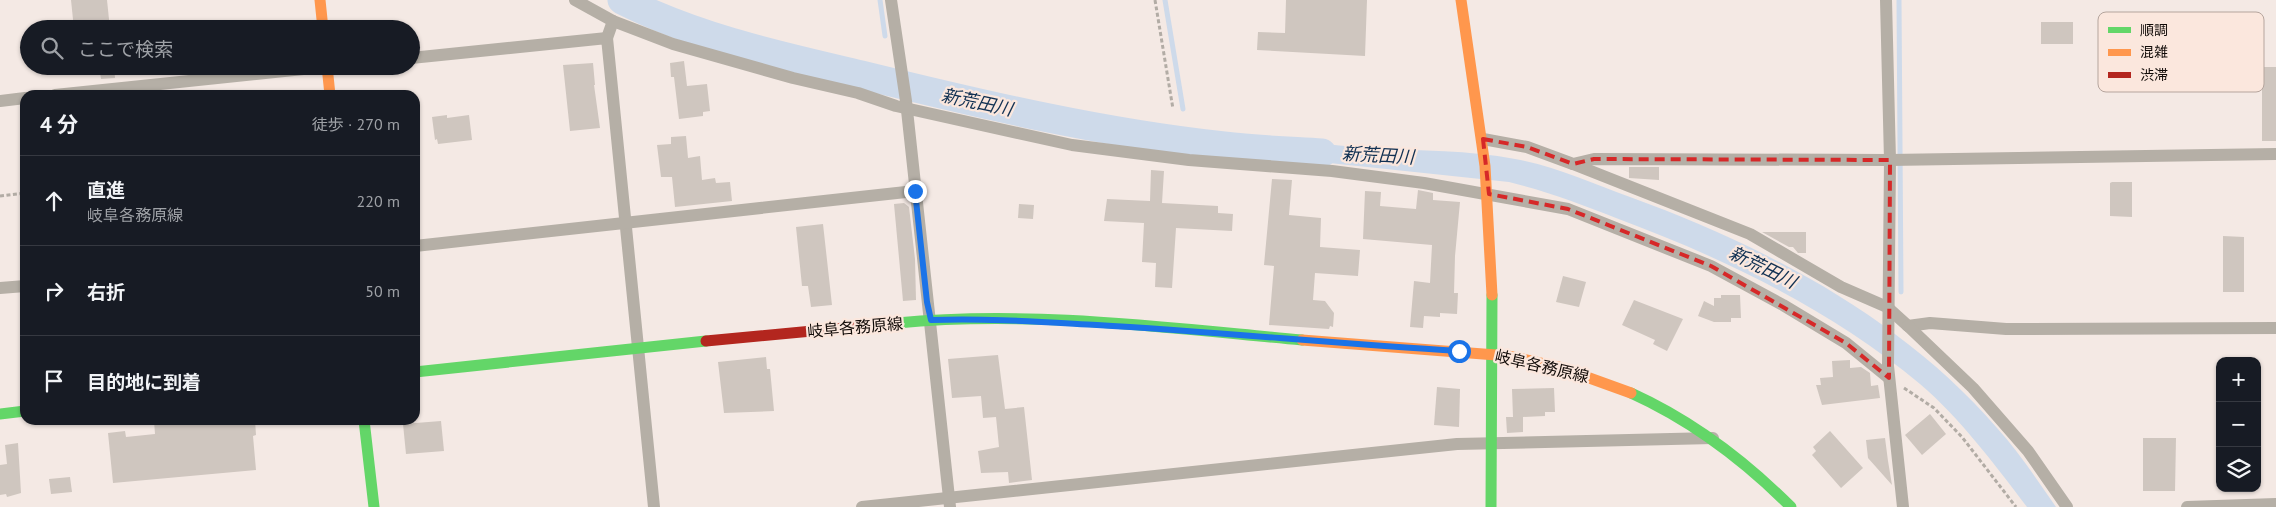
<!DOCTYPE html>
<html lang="ja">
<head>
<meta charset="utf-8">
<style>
  :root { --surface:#171b24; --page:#20242c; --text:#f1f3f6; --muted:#9ea1a6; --line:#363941 }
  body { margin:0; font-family:"PT Sans","Noto Sans JP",sans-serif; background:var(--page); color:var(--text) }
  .controls { position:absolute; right:15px; bottom:15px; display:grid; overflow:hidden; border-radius:10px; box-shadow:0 1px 4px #0004 }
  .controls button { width:45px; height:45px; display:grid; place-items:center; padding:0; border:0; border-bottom:1px solid var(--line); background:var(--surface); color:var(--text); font:25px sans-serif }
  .stop { position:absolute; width:15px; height:15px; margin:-11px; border:4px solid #1a73e8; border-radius:50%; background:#fff }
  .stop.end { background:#1a73e8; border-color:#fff; box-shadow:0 1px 5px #0008 }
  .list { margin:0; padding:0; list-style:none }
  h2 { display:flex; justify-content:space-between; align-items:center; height:65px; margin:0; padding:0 20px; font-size:21px }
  h2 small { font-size:16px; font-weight:400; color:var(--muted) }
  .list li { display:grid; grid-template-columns:32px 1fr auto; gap:15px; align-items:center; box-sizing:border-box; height:90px; padding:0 20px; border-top:1px solid var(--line) }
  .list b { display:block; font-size:19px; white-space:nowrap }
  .list p { margin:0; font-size:16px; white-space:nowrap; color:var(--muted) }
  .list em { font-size:16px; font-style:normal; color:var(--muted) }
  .icon { flex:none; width:28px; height:28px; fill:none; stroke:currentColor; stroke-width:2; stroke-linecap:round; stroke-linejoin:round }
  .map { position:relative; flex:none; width:2276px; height:507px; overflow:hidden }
  .search { position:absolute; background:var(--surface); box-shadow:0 1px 4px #0004; left:20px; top:20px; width:400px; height:55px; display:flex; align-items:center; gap:12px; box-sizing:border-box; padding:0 18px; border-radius:28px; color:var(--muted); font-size:19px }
  .panel { position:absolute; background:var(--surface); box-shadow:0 1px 4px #0004; left:20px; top:90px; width:400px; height:335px; border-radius:15px }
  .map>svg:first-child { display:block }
  .water { fill:#cedaea }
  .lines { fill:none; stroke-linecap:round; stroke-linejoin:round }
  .stream { stroke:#cedaea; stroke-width:5 }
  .river { stroke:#cedaea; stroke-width:29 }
  .building { fill:#cfc6bf }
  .path { stroke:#b2aca5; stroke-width:3; stroke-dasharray:4 2.5; stroke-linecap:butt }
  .street { stroke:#b5afa6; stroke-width:12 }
  .fast { stroke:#63d668; stroke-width:11 }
  .slow { stroke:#ff974d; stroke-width:11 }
  .jam { stroke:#b3261e; stroke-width:11 }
  .route { stroke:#1a73e8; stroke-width:6 }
  .marked { fill:none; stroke:#d62828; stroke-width:4; stroke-dasharray:10 6; stroke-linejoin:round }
  .labels { text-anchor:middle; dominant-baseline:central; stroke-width:4.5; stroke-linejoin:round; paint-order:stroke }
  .street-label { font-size:16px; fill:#110b08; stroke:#fbe7dd }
  .water-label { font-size:18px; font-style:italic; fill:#103052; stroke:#fbe7dd }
  .key { fill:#fbe7dd; stroke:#b5a59d; stroke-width:1 }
  .key-label { font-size:14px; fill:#110b08 }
</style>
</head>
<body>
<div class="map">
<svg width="2276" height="507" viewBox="0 0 2276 507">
  <rect width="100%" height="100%" fill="#f4e9e4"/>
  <path class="water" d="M1284,138C1313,142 1343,147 1373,148C1420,151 1469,150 1515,159C1555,166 1593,184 1630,197C1765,246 1902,318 1997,428C2019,452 2037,480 2056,507H2027C1996,466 1960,418 1920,384C1831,310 1724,258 1616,218C1581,204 1546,191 1509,182L1282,158Z"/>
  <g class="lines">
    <g class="stream">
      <path d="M880,0L885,36"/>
      <path d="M1165,0L1183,109"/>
      <path d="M1899,0L1901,292"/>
    </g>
    <path class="river" d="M622,0C700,39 781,56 866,76C984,105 1103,133 1224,146C1257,150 1290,151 1322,153"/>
  </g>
  <g class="building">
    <path d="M71,0H107L110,29H74Z"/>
    <path d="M1286,0H1367L1365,56L1257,50L1258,32L1285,33Z"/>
    <rect x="2041" y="22" width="32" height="22"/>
    <path d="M684,61L687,86L707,84L710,111L703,112V116L679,119L674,77H671L670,63Z"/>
    <path d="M593,63L595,85H594L600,128L570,131L563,65Z"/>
    <path d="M99,66H114L115,78L101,79Z"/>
    <rect x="2262" y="67" width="14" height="74"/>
    <path d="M447,115V118L469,115L472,140L438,144L437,139L435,140L432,117Z"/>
    <path d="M686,136L688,158L700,156L702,180L715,178L716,183L730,182L732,201L675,207L672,177H661L657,145L671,144V137Z"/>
    <path d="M1629,167H1659V180L1629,178Z"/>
    <path d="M1151,170L1164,171L1162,203L1218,206V213L1233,214L1232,231L1176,228L1172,288L1155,287L1156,263L1142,262L1144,223L1104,221L1107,199L1150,201Z"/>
    <path d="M1272,179L1292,180L1289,215L1321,218L1320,247L1360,250L1358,276L1315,273L1313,300L1325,301L1334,313L1333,327L1330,326L1329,329L1269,325L1274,266L1264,265Z"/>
    <path d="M2112,182H2132V217L2110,216V183Z"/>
    <path d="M1418,190L1433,193V200L1460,202L1455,256L1454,293H1458L1457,314L1440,313V317L1424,316L1423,328L1410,327L1414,281L1430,283L1432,245L1363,239L1365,191L1381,192L1380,206L1416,209Z"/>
    <path d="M904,203L909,207L915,259L916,300L903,301L894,204Z"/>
    <path d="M1019,204L1034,205L1033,219L1018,218Z"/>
    <path d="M823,224L832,305L811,307L808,286H802L796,227Z"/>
    <path d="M1762,232H1806V253H1798L1793,247H1789Z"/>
    <path d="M2223,236L2244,237V292H2223Z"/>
    <path d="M1563,276L1586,282L1579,307L1556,302Z"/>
    <path d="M1721,295H1740L1741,318H1731V322H1714L1698,316L1704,301L1714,306V298H1721Z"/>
    <path d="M1634,300L1683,319L1667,351L1653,344L1655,340L1622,325Z"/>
    <path d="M998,355L1005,409L1024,407L1032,480L1009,483L1008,472L981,473L978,451L999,447L996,417L983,418L981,396L952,398L948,359Z"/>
    <path d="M766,357L767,369H770L774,411L724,413L718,362Z"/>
    <path d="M1850,360V368L1861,367L1870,373L1871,386L1878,385L1880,398L1822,405L1816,385H1821L1820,378L1833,377L1832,361Z"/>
    <path d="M1437,387L1460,389L1459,427L1434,425Z"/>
    <path d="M1554,388L1555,412H1545V416L1523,417V432L1507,433L1506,417H1513L1512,389Z"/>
    <path d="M1930,414L1946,434L1922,455L1905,435Z"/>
    <path d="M165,420H255L256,435L253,436L256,470L113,483L108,433L125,431L126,437L155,434L154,421Z"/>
    <path d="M441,421L444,451L406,454L403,424Z"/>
    <path d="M1830,431L1863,468L1841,488L1812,455L1816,451L1813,447Z"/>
    <path d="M1885,438L1888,461L1892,485L1868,458L1866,440Z"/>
    <path d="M2143,438H2176L2175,491H2143Z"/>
    <path d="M18,443L21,493L7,497L6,494L0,495V465L7,464L5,445Z"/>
    <path d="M70,477L72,492L51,494L49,479Z"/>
  </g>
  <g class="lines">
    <g class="path">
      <path d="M1155,0L1173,109"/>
      <path d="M0,196L25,193"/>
      <path d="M1904,388L1934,408L1962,437L2016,507"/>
    </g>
    <g class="street">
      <path d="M575,0L613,21"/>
      <path d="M891,0L906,101L950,507"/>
      <path d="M1886,0L1890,160L1888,366L1903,507"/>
      <path d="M607,38L613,21L673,44L793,78L858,93L896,106L1072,145L1189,160L1332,171L1424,183L1568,209L1711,266L1783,305L1846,343L1889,378"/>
      <path d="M411,58L607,38L654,507"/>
      <path d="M55,95L332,66"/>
      <path d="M0,101L25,98"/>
      <path d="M1483,139L1527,147L1573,164L1594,159L1890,160L2276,154"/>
      <path d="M1573,164L1750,234L1841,287L1887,307L1908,326L1930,323L2006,329L2276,328"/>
      <path d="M415,246L915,191"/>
      <path d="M0,288L25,286"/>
      <path d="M1908,326L1973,388L2028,451L2067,507"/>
      <path d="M862,507L1457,444L1713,438"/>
      <path d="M2187,507L2276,504"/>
    </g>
    <g class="fast">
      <path d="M897,323C1031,310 1168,328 1302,340"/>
      <path d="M415,372L706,341"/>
      <path d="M1631,393C1693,421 1744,460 1791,507"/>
      <path d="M0,414L25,411"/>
      <path d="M364,420L374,507"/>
      <path d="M1491,507L1492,295"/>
    </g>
    <g class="slow">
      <path d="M320,0L323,29"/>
      <path d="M1461,0L1485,166L1492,295"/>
      <path d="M327,66L330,95"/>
      <path d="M1302,340L1509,356L1559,367L1631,393"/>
    </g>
    <path class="jam" d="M706,341L897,323"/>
  </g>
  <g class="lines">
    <path class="route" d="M915,191L927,302L931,320C987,318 1042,322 1097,325C1218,332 1339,344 1459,351"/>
  </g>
  <path class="marked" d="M1483,139L1527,147L1573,164L1594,159L1890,160L1889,378L1846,343L1711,266L1568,209L1489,194Z"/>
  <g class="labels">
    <g class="street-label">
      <text transform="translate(855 327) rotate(-5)">岐阜各務原線</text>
      <text transform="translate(1542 366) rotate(13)">岐阜各務原線</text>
    </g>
    <g class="water-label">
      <text transform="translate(977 102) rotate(12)">新荒田川</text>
      <text transform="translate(1378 155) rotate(3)">新荒田川</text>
      <text transform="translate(1763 267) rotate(26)">新荒田川</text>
    </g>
  </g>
  <rect x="2098" y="12" width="166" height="80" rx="8" class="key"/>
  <rect x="2108" y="27" width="23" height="6" fill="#63d668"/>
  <rect x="2108" y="49" width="23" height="7" fill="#ff974d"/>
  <rect x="2108" y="72" width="23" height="6" fill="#b3261e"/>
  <g class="key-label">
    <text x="2140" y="35">順調</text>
    <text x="2140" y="57">混雑</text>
    <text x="2140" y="80">渋滞</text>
  </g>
</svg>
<div class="controls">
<button>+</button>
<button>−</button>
<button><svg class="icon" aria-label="layers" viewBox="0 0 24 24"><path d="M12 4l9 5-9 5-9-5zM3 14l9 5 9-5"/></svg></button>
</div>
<div class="stop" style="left:1459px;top:351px"></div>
<div class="stop end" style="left:915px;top:191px"></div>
<div class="search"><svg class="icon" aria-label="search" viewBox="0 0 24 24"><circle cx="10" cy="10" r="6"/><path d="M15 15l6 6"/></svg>ここで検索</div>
<section class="panel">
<h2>4 分<small>徒歩 · 270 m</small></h2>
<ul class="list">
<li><svg class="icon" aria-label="ahead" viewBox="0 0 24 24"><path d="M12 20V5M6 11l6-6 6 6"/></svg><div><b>直進</b><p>岐阜各務原線</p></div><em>220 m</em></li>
<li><svg class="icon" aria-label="right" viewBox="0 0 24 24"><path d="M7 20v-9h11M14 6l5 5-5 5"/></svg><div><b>右折</b></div><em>50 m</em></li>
<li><svg class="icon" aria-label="arrive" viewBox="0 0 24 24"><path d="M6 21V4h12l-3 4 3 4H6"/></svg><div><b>目的地に到着</b></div></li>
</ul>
</section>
</div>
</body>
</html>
